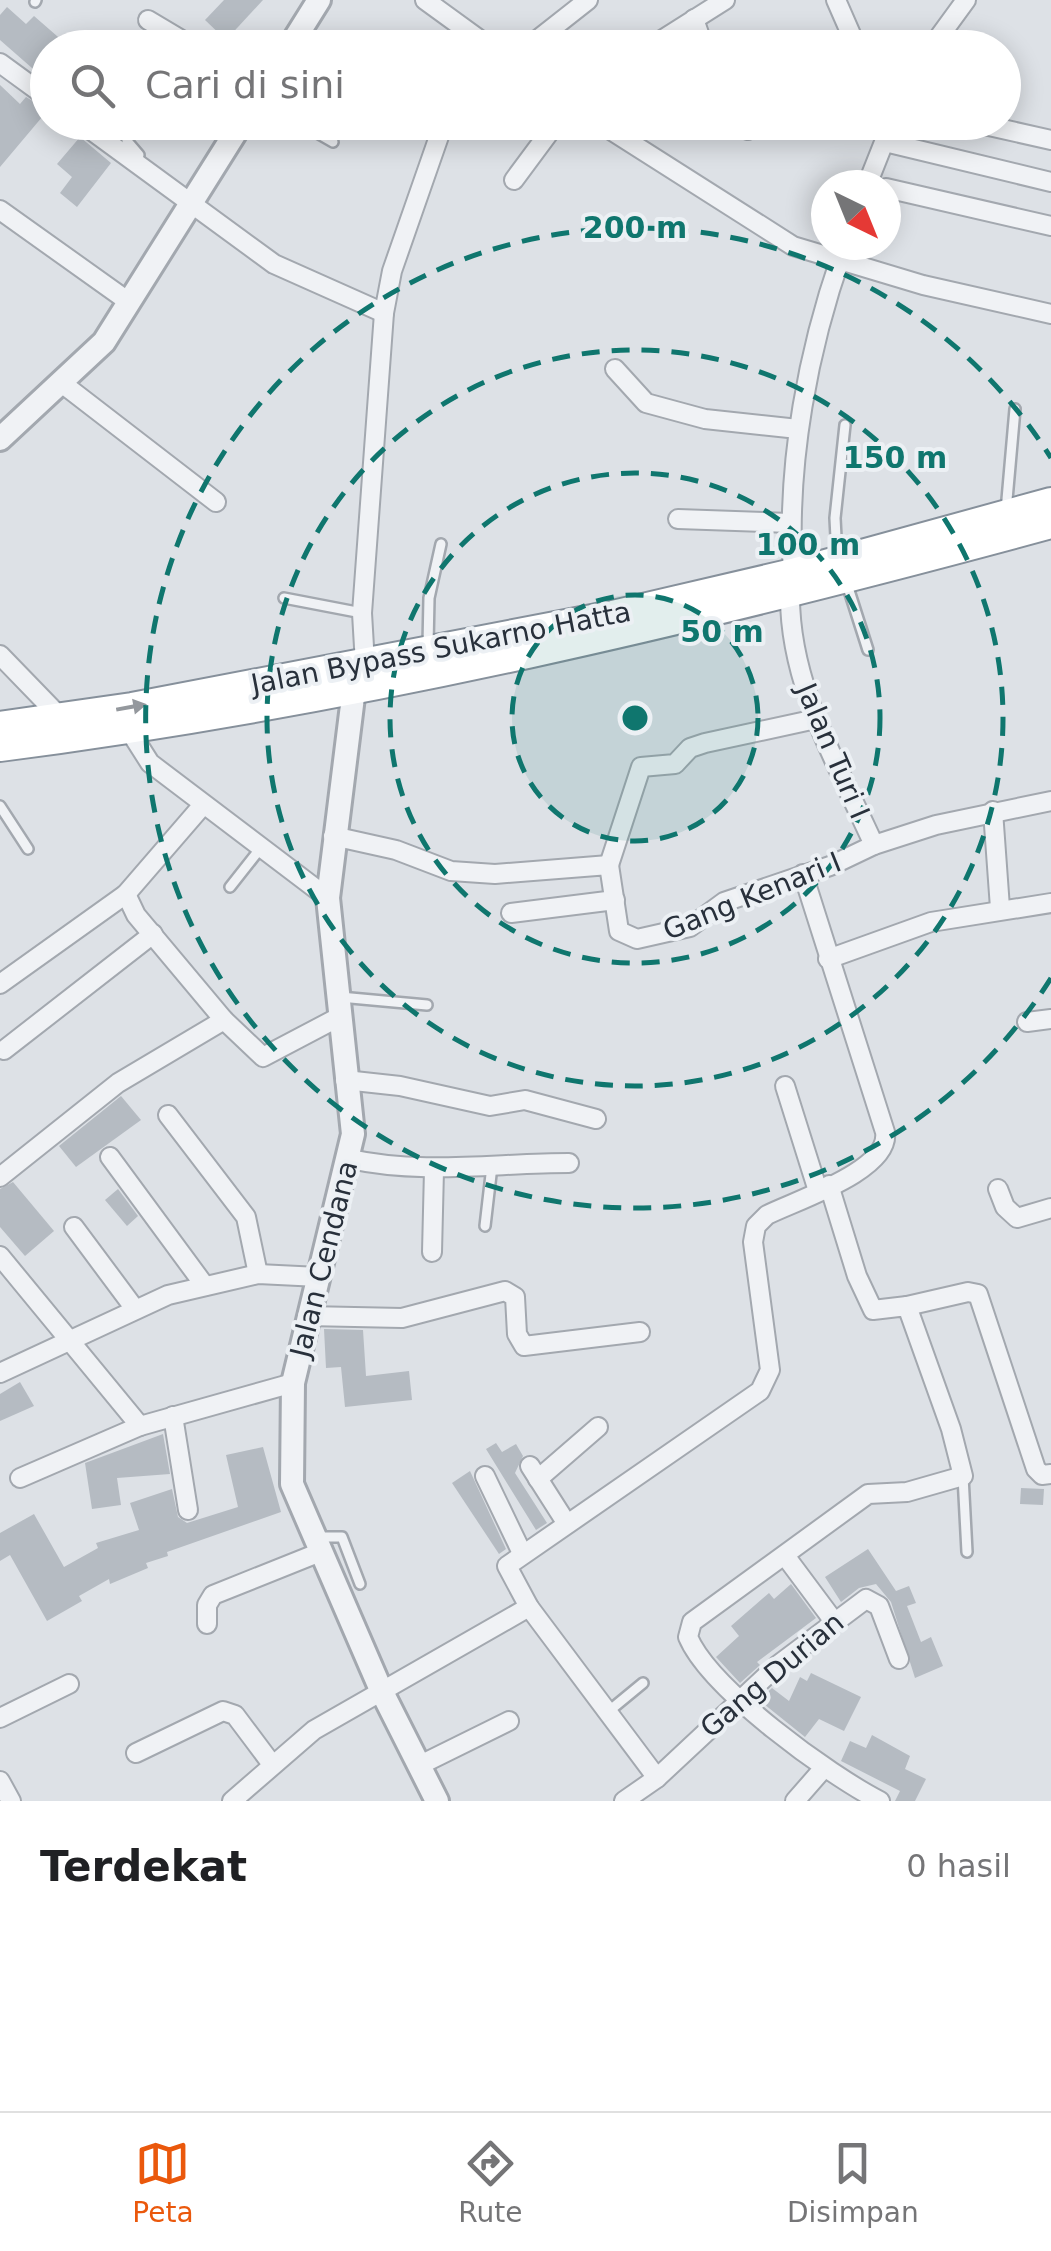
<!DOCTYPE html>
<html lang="id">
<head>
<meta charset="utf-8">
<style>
  :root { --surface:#fff; --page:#f2f2f2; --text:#202124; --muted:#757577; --line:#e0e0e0; --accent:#ea580c }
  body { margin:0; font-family:"DejaVu Sans",sans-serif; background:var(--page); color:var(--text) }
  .compass { position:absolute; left:811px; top:170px; width:90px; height:90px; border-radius:50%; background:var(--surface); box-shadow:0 5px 25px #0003; rotate:137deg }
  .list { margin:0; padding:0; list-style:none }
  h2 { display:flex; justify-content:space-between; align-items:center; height:130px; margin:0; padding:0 40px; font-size:42px }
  h2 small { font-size:32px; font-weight:400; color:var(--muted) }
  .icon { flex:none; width:55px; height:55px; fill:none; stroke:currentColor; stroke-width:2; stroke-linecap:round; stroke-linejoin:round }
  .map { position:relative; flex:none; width:1051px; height:1801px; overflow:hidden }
  .search { position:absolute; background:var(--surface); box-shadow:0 5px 25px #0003; left:30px; right:30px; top:30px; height:110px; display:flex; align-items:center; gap:25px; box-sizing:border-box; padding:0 35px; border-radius:55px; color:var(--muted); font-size:38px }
  .sheet { height:310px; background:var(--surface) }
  nav { display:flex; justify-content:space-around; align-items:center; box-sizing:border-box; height:140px; border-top:2px solid var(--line); background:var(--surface); font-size:28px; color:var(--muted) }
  nav a { display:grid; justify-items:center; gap:5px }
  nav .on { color:var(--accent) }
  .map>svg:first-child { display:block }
  .building { fill:#b5bbc2 }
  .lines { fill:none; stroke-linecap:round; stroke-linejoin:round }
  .service-casing { stroke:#a3a8af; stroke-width:14 }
  .minor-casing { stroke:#a3a8af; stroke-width:22 }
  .tertiary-casing { stroke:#a3a8af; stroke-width:28 }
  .trunk-casing { stroke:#86909b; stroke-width:32 }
  .service { stroke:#f0f2f5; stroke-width:9 }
  .minor { stroke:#f0f2f5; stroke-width:18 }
  .tertiary { stroke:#f0f2f5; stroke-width:22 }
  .trunk { stroke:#fff; stroke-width:28 }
  .oneway { fill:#94989d }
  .ring { fill:none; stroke:#0f766e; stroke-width:5; stroke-dasharray:18 12 }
  .labels { text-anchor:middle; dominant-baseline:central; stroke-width:8; stroke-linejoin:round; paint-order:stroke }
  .street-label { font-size:28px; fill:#28303b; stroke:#ecf0f4 }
  .centre { fill:#0f766e; stroke:#ecf0f4; stroke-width:5 }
  .ring-label { font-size:30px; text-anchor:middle; font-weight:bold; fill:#0f766e; stroke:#ecf0f4; stroke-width:8; stroke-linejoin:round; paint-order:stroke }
</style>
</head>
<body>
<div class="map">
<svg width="1051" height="1801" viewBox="0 0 1051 1801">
  <rect width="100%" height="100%" fill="#dde1e6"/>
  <g class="building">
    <path d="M224,0H263L226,40L205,20Z"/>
    <path d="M7,7L26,24L34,16L65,43L76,31L92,48H48V82L0,40V15Z"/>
    <path d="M0,85L20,104L26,97L48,110L0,167Z"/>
    <path d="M80,137L111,163L77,207L60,193L72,177L57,164Z"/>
    <path d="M121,1096L141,1120L76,1167L59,1146Z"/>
    <path d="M13,1182L54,1231L25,1256L0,1227V1189Z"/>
    <path d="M118,1189L138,1216L127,1226L105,1200Z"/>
    <path d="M324,1329L363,1330L366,1376L409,1371L412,1400L345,1407L341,1367L326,1368Z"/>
    <path d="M20,1382L34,1406L0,1421V1394Z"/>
    <path d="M163,1434L170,1474L117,1478L121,1505L92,1509L85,1463Z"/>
    <path d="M496,1443L502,1452L516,1444L523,1456L515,1473L547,1523L536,1530L486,1449Z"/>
    <path d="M263,1447L281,1512L167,1552L168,1556L146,1563L148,1568L110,1584L109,1579L79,1596L82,1601L47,1621L10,1555L0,1561V1533L34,1514L64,1567L98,1548L96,1543L139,1530L130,1503L172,1489L178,1517L187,1523L238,1507L226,1455Z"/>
    <path d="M470,1471L506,1549L499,1554L452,1483Z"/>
    <path d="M1021,1488L1044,1489L1043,1505L1020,1504Z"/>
    <path d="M868,1549L896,1591L909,1586L916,1603L907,1606L921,1642L931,1637L943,1666L915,1678L891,1602L876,1584L859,1588L841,1602L825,1577Z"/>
    <path d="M791,1584L816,1618L757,1662L760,1665L740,1683L716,1657L739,1636L731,1626L769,1593L774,1599Z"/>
    <path d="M811,1673L861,1697L844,1731L819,1719L805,1737L759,1700L772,1688L789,1701L800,1677L807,1681Z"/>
    <path d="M872,1735L910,1756L905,1769L926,1779L915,1801H895L900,1791L841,1761L850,1741L866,1748Z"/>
  </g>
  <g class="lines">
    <g class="service-casing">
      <g id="service">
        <path d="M35,2L36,0"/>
        <path d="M127,122V141L139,155"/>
        <path d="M298,122L333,142"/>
        <path d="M1006,511L1015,409"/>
        <path d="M837,557L835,518L845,425"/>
        <path d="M846,581L868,650"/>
        <path d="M284,598L362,613"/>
        <path d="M428,645L429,598L441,544"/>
        <path d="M0,806L28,849"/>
        <path d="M230,887L260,849"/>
        <path d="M340,997L427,1005"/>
        <path d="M485,1226L492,1166"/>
        <path d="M963,1476L967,1552"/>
        <path d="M316,1537H342L360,1584"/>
        <path d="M609,1711L643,1683"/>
      </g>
    </g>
    <g class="minor-casing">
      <g id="minor">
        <path d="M425,0L491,48"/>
        <path d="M836,0L857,48"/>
        <path d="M694,19L704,48"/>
        <path d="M148,20L195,48"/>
        <path d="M527,48L588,0"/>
        <path d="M649,48L725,0"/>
        <path d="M931,48L966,0"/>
        <path d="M0,63L48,98"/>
        <path d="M80,122L274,264L384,313"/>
        <path d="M598,122L793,246L923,285L1051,314"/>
        <path d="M744,122L748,130"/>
        <path d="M971,122L1051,140"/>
        <path d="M885,142L1051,182"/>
        <path d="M514,180L557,122"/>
        <path d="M867,185L892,122"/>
        <path d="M886,188L1051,226"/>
        <path d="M0,210L129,302"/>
        <path d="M615,369L646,403L705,419L798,429"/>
        <path d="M63,384L216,502"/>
        <path d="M678,519L790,523"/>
        <path d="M793,573C786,464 808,347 845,245"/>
        <path d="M790,594C789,685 838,765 874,845"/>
        <path d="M0,655L62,719"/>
        <path d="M365,664L362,613L384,313L392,271L444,122"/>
        <path d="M129,730L150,763L328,898"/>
        <path d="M993,811L1000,908"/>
        <path d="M333,836L396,850L451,871L495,874L609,865L619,931L637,939L690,927L724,902L830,866L874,845L936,825L1051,801"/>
        <path d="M609,865L641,767L675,764L690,748L705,743L816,719"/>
        <path d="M126,894L136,915L224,1020L263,1057L339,1017"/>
        <path d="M511,913L615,900"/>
        <path d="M828,959L931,922L1051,903"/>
        <path d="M0,984L126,894L202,806"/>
        <path d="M1027,1022L1051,1019"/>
        <path d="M4,1050L153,934"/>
        <path d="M345,1080L400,1086L490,1106L525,1100L596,1119"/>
        <path d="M785,1086L818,1191"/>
        <path d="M168,1115L246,1217L258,1274"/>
        <path d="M110,1157L205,1286"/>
        <path d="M350,1159C423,1175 495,1163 569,1163"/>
        <path d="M0,1177L118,1083L224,1020"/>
        <path d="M829,1185L857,1276L873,1310L907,1306L951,1429L963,1476L907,1492L868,1494L692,1622L688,1637C710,1689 829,1775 880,1801"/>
        <path d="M998,1189L1005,1207L1017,1218L1051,1208"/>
        <path d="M74,1227L135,1309"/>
        <path d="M432,1252L434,1170"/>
        <path d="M0,1256L140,1426"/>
        <path d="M907,1306L968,1292L978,1294L1036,1469L1042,1475L1051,1474"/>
        <path d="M307,1316L402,1318L505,1291L515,1297L517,1334L524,1346L640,1332"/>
        <path d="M0,1373L168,1295L258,1274L319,1277"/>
        <path d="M173,1416L188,1510"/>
        <path d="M530,1466L567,1524"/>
        <path d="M485,1476L522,1553"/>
        <path d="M20,1478L140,1426L293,1383"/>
        <path d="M538,1479L598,1427"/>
        <path d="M786,1557L833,1620"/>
        <path d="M207,1624V1605L213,1595L318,1553"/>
        <path d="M0,1718L69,1684"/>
        <path d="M136,1753L223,1711L235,1715L271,1763"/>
        <path d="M420,1765L509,1721"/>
        <path d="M657,1778L529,1607L507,1566L760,1391L770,1370L753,1242L756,1226L767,1215C797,1200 891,1170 885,1132L803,874"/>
        <path d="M0,1781L11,1801"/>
        <path d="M232,1801L314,1730L529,1607"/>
        <path d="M624,1801L657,1778L778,1665L866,1599L879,1606L899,1659"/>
        <path d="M795,1801L823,1769"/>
      </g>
    </g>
    <g class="tertiary-casing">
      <g id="tertiary">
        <path d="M289,48L319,0"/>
        <path d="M0,439L104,342L242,122"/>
        <path d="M354,689L328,898L353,1134L293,1383L292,1484L381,1690L437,1801"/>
      </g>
    </g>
    <g class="trunk-casing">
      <g id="trunk">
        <path d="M0,726L132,707L613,615L793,573L1051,502"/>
        <path d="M0,747C356,701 705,618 1051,524"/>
      </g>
    </g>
    <use href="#service" class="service"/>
    <use href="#minor" class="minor"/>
    <use href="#tertiary" class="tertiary"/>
    <use href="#trunk" class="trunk"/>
  </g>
  <defs><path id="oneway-solid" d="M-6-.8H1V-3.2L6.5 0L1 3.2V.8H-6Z" transform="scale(2.5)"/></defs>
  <use class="oneway" href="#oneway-solid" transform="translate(131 707) rotate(-10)"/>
  <circle cx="635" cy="718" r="123" fill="#0f766e" fill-opacity=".12"/>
  <g class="ring">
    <circle cx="635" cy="718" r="123"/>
    <circle cx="635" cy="718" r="245"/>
    <circle cx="635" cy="718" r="368"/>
    <path d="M1051 978A490 490 0 1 1 1051 458"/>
  </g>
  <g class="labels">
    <g class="street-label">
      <text transform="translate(441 648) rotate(-11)">Jalan Bypass Sukarno Hatta</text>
      <text transform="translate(833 751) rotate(67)">Jalan Turi I</text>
      <text transform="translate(752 896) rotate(-22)">Gang Kenari I</text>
      <text transform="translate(324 1259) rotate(-76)">Jalan Cendana</text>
      <text transform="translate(772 1675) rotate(-40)">Gang Durian</text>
    </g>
  </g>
  <circle cx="635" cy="718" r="15" class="centre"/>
  <g class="ring-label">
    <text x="635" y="238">200 m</text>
    <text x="895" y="468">150 m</text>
    <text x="808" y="555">100 m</text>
    <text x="722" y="642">50 m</text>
  </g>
</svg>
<svg class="compass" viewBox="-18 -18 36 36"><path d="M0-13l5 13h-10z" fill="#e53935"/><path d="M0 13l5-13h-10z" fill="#757577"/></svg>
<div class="search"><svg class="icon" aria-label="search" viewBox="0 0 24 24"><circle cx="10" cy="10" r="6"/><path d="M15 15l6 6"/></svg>Cari di sini</div>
</div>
<section class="sheet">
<h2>Terdekat<small>0 hasil</small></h2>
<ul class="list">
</ul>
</section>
<nav>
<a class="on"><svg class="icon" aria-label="map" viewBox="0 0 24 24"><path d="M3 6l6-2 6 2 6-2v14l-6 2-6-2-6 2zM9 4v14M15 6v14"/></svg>Peta</a>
<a><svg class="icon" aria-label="directions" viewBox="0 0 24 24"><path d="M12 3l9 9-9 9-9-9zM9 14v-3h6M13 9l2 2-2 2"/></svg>Rute</a>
<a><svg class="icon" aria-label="saved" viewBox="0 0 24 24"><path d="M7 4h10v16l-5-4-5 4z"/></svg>Disimpan</a>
</nav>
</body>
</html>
